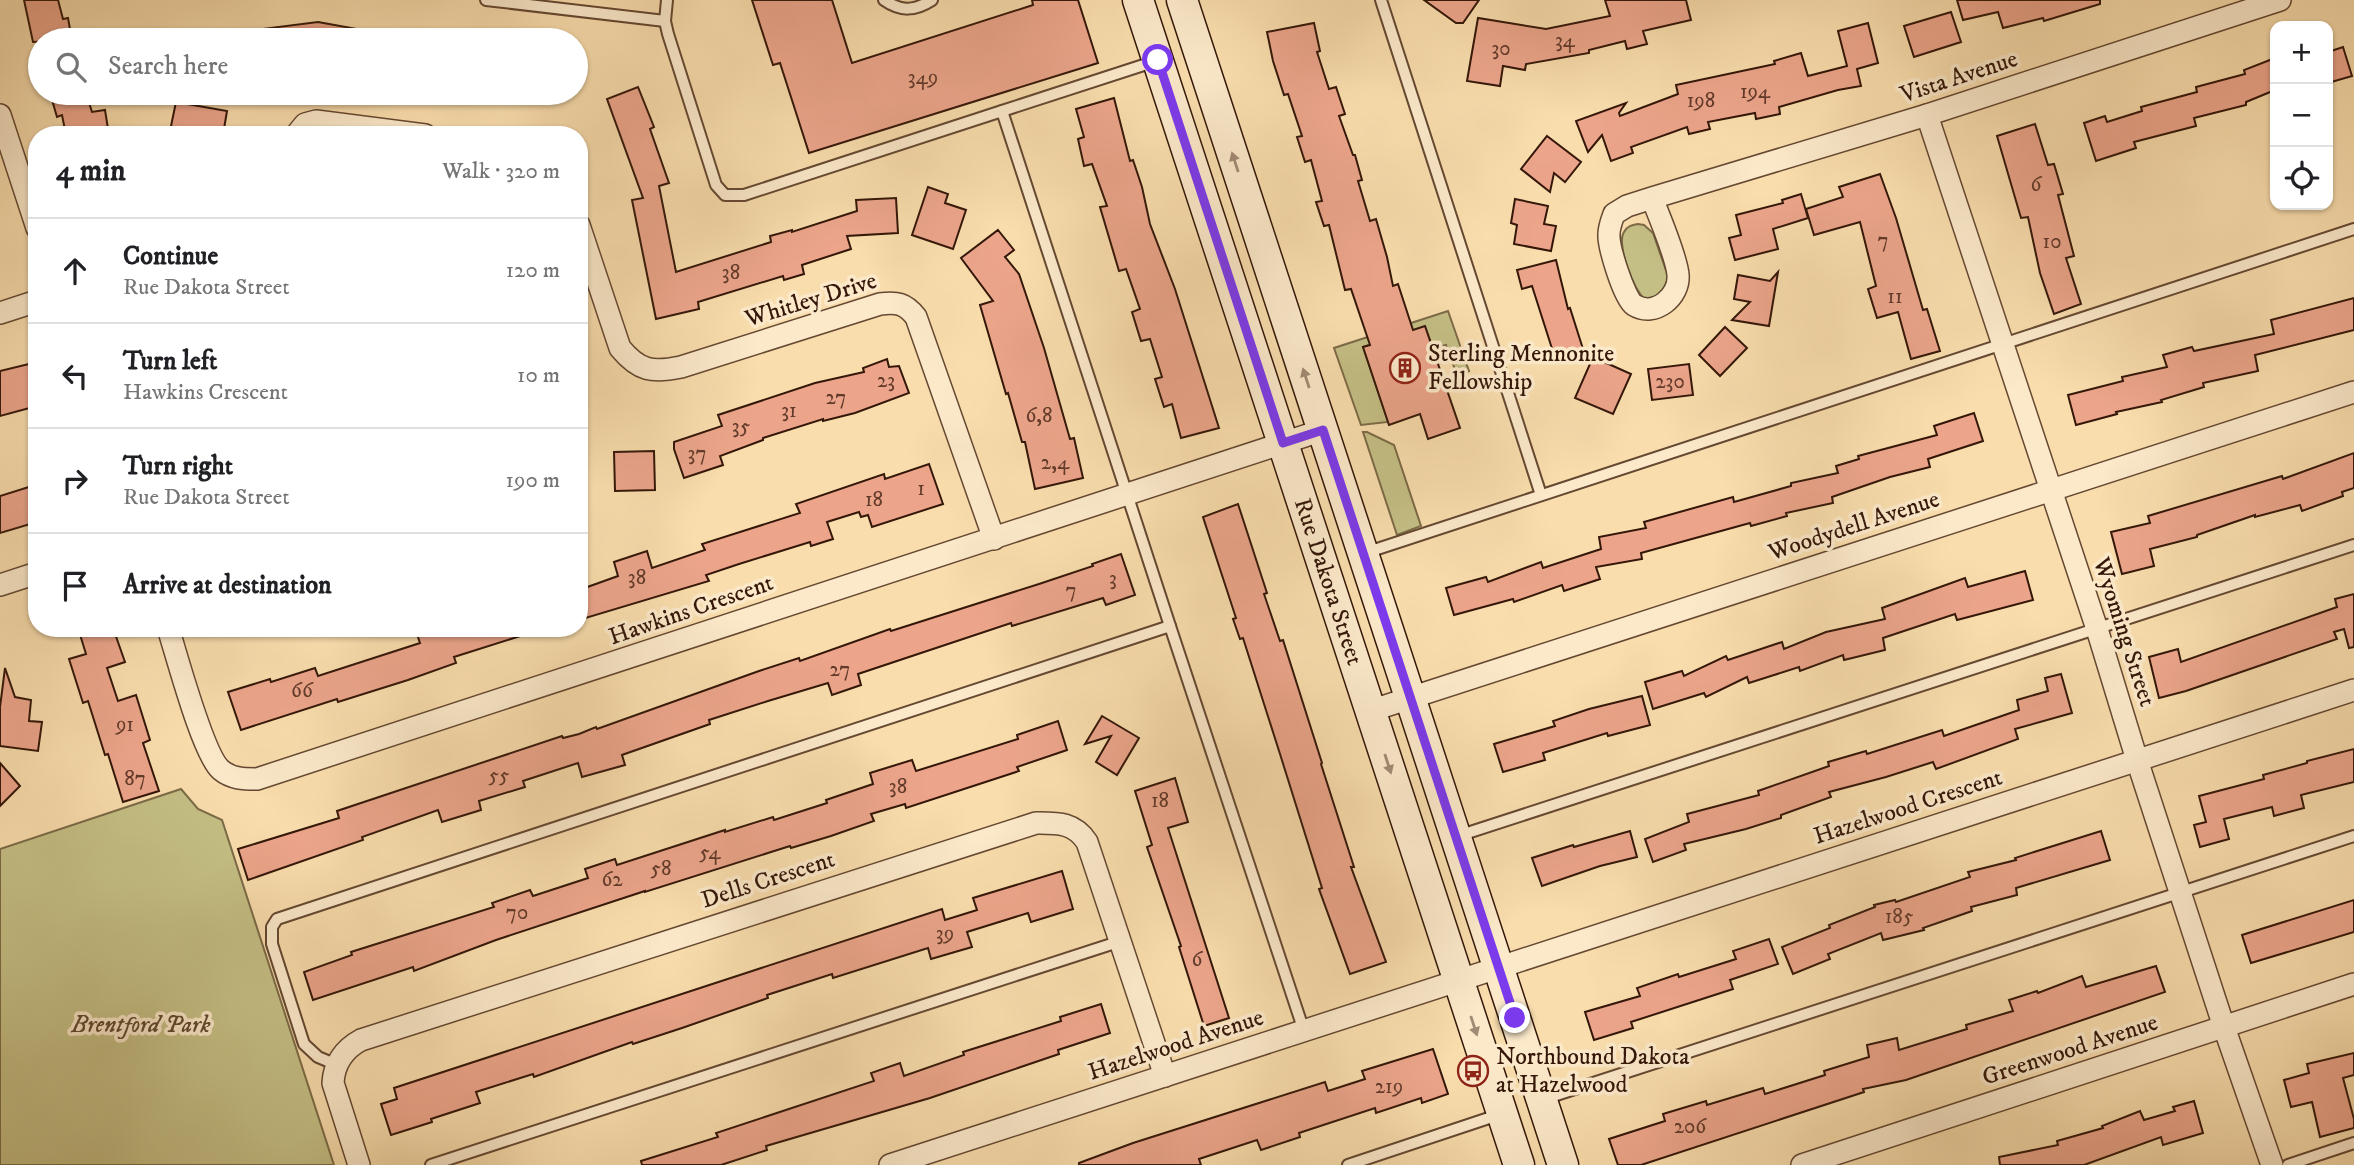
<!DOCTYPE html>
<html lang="en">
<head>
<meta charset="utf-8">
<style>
  :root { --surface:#fff; --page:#f2f2f2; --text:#202124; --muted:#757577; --line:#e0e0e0 }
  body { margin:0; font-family:"IM FELL DW Pica",serif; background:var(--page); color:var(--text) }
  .controls { position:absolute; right:21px; top:21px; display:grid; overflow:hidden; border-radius:14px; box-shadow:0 2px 5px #0004 }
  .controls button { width:63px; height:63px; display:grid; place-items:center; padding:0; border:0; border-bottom:2px solid var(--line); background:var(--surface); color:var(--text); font:35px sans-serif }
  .stop { position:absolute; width:21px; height:21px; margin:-16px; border:5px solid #7c3aed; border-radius:50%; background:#fff }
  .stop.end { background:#7c3aed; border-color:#fff; box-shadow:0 2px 7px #0008 }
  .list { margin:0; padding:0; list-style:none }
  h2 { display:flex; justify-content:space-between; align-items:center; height:91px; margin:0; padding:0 28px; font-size:30px }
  h2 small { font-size:23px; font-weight:400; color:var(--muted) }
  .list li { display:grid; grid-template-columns:46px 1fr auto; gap:21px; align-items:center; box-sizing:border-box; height:105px; padding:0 28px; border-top:2px solid var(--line) }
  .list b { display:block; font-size:26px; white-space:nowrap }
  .list p { margin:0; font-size:23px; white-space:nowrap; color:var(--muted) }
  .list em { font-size:23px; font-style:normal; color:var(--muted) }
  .icon { flex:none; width:38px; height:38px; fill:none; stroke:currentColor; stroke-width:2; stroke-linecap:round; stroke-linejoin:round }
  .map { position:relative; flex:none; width:2354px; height:1165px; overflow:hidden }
  .search { position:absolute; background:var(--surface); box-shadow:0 2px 5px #0004; left:28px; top:28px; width:560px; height:77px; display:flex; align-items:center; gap:18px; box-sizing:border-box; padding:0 24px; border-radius:38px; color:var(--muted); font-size:26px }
  .panel { position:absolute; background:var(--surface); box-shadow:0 2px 5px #0004; left:28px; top:126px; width:560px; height:511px; border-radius:28px }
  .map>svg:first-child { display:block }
  .green { fill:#c4bf85; stroke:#7c6b47; stroke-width:2 }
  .building { fill:#eca58b; stroke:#341709; stroke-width:2 }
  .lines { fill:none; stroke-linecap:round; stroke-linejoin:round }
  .service-casing { stroke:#654832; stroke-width:14 }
  .minor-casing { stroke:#654832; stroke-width:24 }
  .secondary-casing { stroke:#341709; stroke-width:33 }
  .service { stroke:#fbe9ca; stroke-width:10 }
  .minor { stroke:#fbe9ca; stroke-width:21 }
  .secondary { stroke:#fbe9ca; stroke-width:30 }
  .oneway { fill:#a18a73 }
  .route { stroke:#7c3aed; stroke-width:9 }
  .labels { text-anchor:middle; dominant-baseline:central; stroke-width:7; stroke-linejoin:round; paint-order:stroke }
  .number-label { font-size:21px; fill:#623a2a }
  .street-label { font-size:24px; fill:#341709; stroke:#fbe9ca }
  .poi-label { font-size:24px; fill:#341709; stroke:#fbe9ca; text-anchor:start }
  .park-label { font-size:24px; font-style:italic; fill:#5f492e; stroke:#fbe9ca }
</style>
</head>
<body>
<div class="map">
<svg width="2354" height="1165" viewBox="0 0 2354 1165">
  <rect width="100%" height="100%" fill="#f9ddad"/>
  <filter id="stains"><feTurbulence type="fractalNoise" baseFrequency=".00286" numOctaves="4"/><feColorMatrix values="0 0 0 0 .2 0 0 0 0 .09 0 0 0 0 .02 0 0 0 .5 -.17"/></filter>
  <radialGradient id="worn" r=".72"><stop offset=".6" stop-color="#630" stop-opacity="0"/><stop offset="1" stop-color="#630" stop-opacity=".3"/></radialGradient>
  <g class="green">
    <path d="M1638,224L1644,225L1653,233L1669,279L1664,295L1645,299C1634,292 1616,244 1624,232C1627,226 1632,225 1638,224Z"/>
    <path d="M1448,311L1469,371L1457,375L1446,345L1433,348L1425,327L1363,347L1388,422L1361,425L1334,348Z"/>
    <path d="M1363,432H1367L1394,445L1421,526L1397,535Z"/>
    <path d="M181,789L198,809L222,820L334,1165H0V849Z"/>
  </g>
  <g class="building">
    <path d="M24,0H58L63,19L68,18L72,40L33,42Z"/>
    <path d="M752,0H832L852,63L1033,5L1032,0H1078L1098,63L809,153L780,63L773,65Z"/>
    <path d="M1424,0H1479L1463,23H1456Z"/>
    <path d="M1605,0H1686L1691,20L1643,31L1647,44L1627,49L1625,41L1589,50V53L1526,64L1525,70L1503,66L1500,86L1467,81L1478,18L1546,29L1610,16Z"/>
    <path d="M1957,0H2100V4L2044,21L2043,18L2003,28L1998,12L1963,20Z"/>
    <path d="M1951,12L1961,42L1914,57L1904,26Z"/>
    <path d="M318,22L368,31L367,40H263L262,29Z"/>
    <path d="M1314,23L1320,51L1317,52L1329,89L1336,87L1345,114L1339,116L1353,155H1355L1362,180L1358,181L1370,221L1376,219L1387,257L1393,286L1398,284L1413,330L1425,326L1460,428L1428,439L1420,414L1389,425L1363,347L1370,345L1351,289L1345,290L1329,225L1324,226L1316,202L1322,201L1311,160L1305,162L1297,137L1302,136L1288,94L1284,95L1273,61L1267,32Z"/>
    <path d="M1868,23L1878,63L1857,69L1861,86L1838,90L1779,107L1780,114L1756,119L1755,113L1708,122L1710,129L1689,134L1687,127L1631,147L1633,153L1611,161L1602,135L1588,152L1576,121L1626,103L1619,113L1620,116L1678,94L1676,85L1775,64L1774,61L1801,53L1808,76L1847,66L1838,31Z"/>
    <path d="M2343,47L2352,76L2328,83V52Z"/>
    <path d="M2275,58V90L2246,102V105L2194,118L2196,126L2134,142L2136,148L2096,161L2084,123L2105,116L2107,122L2142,111L2141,107L2197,92L2196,87L2245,74L2244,70Z"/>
    <path d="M638,87L654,127L650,129L669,183L659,186L676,272L771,242L770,236L792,230V232L857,211L856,200L896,198L898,233L847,236L851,249L802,265L804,274L784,280L783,276L698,302L699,309L656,319L632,200L643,198L607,99Z"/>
    <path d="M50,93H86L92,112L105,110L109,135H66L62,115L57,117Z"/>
    <path d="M1114,98L1130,161L1133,160L1142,187L1150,224L1175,289L1219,428L1181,438L1172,404L1164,407L1155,379L1162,377L1150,339L1141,341L1132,312L1140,309L1126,269L1119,271L1100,207L1107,206L1092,164L1084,166L1078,139L1084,137L1076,109Z"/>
    <path d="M176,102L227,111L223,135H188L170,131Z"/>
    <path d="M2035,124L2048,165L2054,164L2063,194L2058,195L2074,256L2066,258L2081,304L2054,314L2040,273L2028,217L2021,218L1997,136Z"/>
    <path d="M1547,136L1581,162L1565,182L1554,173L1550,192L1521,169Z"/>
    <path d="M1880,174L1896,218L1923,310L1927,309L1940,351L1911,359L1898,312L1877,318L1868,289L1876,286L1860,222L1814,235L1806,209L1843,197L1839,187Z"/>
    <path d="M928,187L948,194L945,203L966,210L953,249L912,235Z"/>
    <path d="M1801,194L1808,218L1773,229L1778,249L1735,260L1729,238L1741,235L1736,215L1783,203L1782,200Z"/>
    <path d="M1515,199L1548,206L1544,224L1556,226L1551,251L1514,244L1517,225L1511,223Z"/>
    <path d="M998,230L1014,250L1005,257L1019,274L1044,348L1070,439L1074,438L1083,478L1035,489L1025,442H1022L1008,393L1006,394L980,305L993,301L961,258Z"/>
    <path d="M1556,260L1568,309L1570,308L1583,349L1555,358L1532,286L1522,289L1517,270Z"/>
    <path d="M1778,272L1769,326L1732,320L1750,302L1734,299L1738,275L1770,281Z"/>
    <path d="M2354,298V330L2255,355L2258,371L2203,383L2204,387L2161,400L2162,402L2116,412L2117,414L2076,425L2068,395L2123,381L2122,377L2167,367L2163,355L2192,347L2194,351L2274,334L2271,320Z"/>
    <path d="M1725,327L1747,348L1720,376L1699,355Z"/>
    <path d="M1593,357L1631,374L1613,414L1575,398Z"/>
    <path d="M887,359L889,367L899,366L909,393L855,413L823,421V419L763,438V440L720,456L723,465L684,478L674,449V442L722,426L718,415L815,383L864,372L863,368Z"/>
    <path d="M37,362V406L0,416V371Z"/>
    <path d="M1689,364L1693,395L1652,400L1648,369Z"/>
    <path d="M1974,413L1983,441L1928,459L1930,467L1890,477L1832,497L1833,503L1786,513L1787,516L1751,526L1750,523L1641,553L1642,559L1596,567L1600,579L1564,591L1562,585L1514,602L1513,599L1454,615L1446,588L1486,577L1488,582L1541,562L1543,568L1601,549L1599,537L1646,528L1644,522L1733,497L1734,502L1791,486V483L1838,473L1836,466L1859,459L1858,456L1937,435L1934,426Z"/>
    <path d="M654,451L655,490L615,491L614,452Z"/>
    <path d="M2354,453V488L2342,492L2343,496L2302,511L2300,505L2255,517V515L2197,535V537L2150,549L2154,566L2122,574L2111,532L2150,523L2148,516L2282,476L2283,479Z"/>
    <path d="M929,464L943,504L872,527L868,515L861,517L859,512L827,522L833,539L811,546L810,542L739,564L706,575L709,581L579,620V590L618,576L614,562L647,551L652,568L705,550L702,544L800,513L796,504L884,474L885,479Z"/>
    <path d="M32,486L37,502V522L0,533V496Z"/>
    <path d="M1238,504L1267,593L1264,594L1280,641L1283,640L1322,763L1321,764L1354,867H1351L1386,962L1350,974L1319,889L1322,888L1280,754L1243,638L1240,639L1233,619L1236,618L1203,517Z"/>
    <path d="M1121,554L1135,595L1106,605L1103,598L1012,626L1011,623L858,674L861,685L832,695L828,683L768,701L709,720L710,724L622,755L625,765L582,777L578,763L523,781L525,787L479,801L481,810L442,822L438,810L362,837L363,840L248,880L238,849L339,818L337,811L562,736L563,738L579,734L596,727L597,729L759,671L799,658L800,661L890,629L891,631L1039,584L1093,566L1092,564Z"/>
    <path d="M2025,571L2033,600L1957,620L1955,614L1883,638L1885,650L1844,660L1843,655L1800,671L1799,667L1749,683L1747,677L1706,697L1704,693L1653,709L1645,682L1682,671L1684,676L1726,656L1728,660L1782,642L1784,649L1826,632L1885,619L1882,608L1965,578L1968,587Z"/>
    <path d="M2354,594V647L2349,648L2344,629L2334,632L2337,639L2186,691L2159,698L2149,657L2178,649L2181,662L2337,607L2335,599Z"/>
    <path d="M78,628H113L125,662L107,668L118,701L136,695L150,740L143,743L159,791L123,802L108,754L105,755L88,701L83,703L69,659L86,654Z"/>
    <path d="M415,628H533V632L454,657L456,663L408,680L338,702L337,699L241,730L228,692L270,679L271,682L315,668L318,676L420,643Z"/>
    <path d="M5,668L15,697L31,700L29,721L42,722L38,751L0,746V707Z"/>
    <path d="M2061,674L2072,713L2015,729L2018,739L1936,769L1933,762L1886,777L1829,792L1831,797L1781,815V818L1746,829L1684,844L1686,850L1653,862L1645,839L1689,822L1687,814L1759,795L1758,791L1829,766L1828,762L1866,751L1867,754L1942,730L1944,736L2019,710L2017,700L2048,691L2045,678Z"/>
    <path d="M1642,696L1650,725L1608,736L1607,733L1543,753L1545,760L1503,772L1494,744L1555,726L1553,721L1589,709Z"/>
    <path d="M1102,716L1139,738L1117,775L1096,762L1111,736L1085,744Z"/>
    <path d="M1058,721L1067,750L1017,767L1019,771L906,808L905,804L871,814L874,821L831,836L791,848L790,846L645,892V891L496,940L414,971L413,967L313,1000L304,972L352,955L351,952L494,907L492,903L530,890L533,896L588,878L585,869L615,859L617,865L725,830V832L773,817L774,820L827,803L826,800L873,784L870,773L912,760L916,771L1018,739L1017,735Z"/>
    <path d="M2354,749V782L2301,795L2304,808L2274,816L2272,807L2224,819L2229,839L2200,847L2194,825L2206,822L2199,796L2264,779L2263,775L2307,763V761Z"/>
    <path d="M0,763L20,786L0,806Z"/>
    <path d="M1175,778L1188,822L1168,828L1229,1018L1204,1026L1179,947L1181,946L1147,847L1152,845L1135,791Z"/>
    <path d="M1630,831L1637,857L1600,866L1542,886L1532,858L1573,845L1574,847Z"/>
    <path d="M2101,831L2110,860L2016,888L2017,895L1971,907L1972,911L1923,928L1924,930L1883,940L1881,933L1828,954L1830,959L1793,974L1782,947L1830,928L1829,925L1875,907L1874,905L1895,900L1896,902L1970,877L1968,872L2016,860L2015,858Z"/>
    <path d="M1062,871L1073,909L1031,922L1028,913L967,932L972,947L931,959L928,948L833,978L832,974L767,995L768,998L682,1028L633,1044L632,1042L534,1077L533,1074L476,1092L480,1103L431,1119L432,1122L391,1135L381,1104L397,1099L394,1088L942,909L945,920L977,910L973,898Z"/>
    <path d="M2354,900V932L2251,963L2242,935Z"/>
    <path d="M1769,939L1778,964L1730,980L1733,989L1631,1022L1633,1028L1594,1040L1585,1012L1640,996L1637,988L1678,974L1679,977L1736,959L1733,951Z"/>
    <path d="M2156,966L2165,992L1906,1080L1863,1089L1864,1092L1641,1165H1618L1609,1139L1665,1121L1663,1114L1706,1101L1707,1105L1763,1088L1765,1094L1825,1075L1824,1071L1869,1057L1867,1045L1897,1038L1899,1050L1967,1029L1966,1025L2013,1011L2009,1000L2037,991L2038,993L2082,976L2086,987Z"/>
    <path d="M1101,1004L1110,1033L1058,1050L1059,1054L930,1098L766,1146L767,1150L721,1165H642L641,1161L718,1137L716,1133L874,1081L871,1073L900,1063L904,1076L964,1055L963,1052L1061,1021L1060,1017Z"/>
    <path d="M1433,1049L1448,1094L1422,1103L1421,1098L1376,1113L1375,1108L1299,1133L1300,1137L1261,1150L1257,1140L1199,1159L1201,1165H1079V1163L1133,1143L1325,1082L1328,1091L1365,1079L1362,1071Z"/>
    <path d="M2354,1053V1075L2343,1078L2354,1119V1128L2320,1137L2312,1102L2291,1107L2284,1080L2309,1073L2307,1064Z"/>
    <path d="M2194,1101L2203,1133L2163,1145L2161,1137L2084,1165H2000L1999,1157L2058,1145L2057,1141L2103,1128L2102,1126L2140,1111L2144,1120L2175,1111L2173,1107Z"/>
  </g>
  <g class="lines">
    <g class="service-casing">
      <g id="service">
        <path d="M486,0L665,21"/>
        <path d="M667,0L665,21L668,34L716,185L725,195H744L1002,111L1170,626"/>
        <path d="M884,0C901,12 915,11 932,0"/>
        <path d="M1381,0L1541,495"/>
        <path d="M1002,111L1156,61"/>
        <path d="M1365,553L2354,229"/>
        <path d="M1458,836L2354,545"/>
        <path d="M337,1065L318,1057L304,1044L272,944V927L277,919L1170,626L1304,1031"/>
        <path d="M1544,1099L2354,836"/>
        <path d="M431,1165L1121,941"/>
        <path d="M1348,1165L1501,1114"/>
        <path d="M2288,1165L2354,1143"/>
      </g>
    </g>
    <g class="minor-casing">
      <g id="minor">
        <path d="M0,115L37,228"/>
        <path d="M1927,115L2097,629L2137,760L2224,1027L2272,1165"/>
        <path d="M296,135L305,124L316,121L425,135"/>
        <path d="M1652,198C1659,216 1677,258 1678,275C1680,296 1655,318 1634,305C1624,298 1608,246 1609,234C1609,227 1612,220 1614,214L1627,206L1652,198L1927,115L2280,0"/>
        <path d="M579,225L620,348C639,371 652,373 681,367L880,304C897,302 905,303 916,317L994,539"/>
        <path d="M0,313L37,301"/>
        <path d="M0,585L37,573"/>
        <path d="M168,628C177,656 203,755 221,770C232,779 244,779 257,779L1323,430"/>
        <path d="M1370,711L2354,392"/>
        <path d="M359,1165L333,1083C334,1064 344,1049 361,1040L1036,823C1057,823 1074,822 1087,842L1165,1076"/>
        <path d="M890,1165L2354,690"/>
        <path d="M1802,1165L2354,984"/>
      </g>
    </g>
    <g class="secondary-casing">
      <g id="secondary">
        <path id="s1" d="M1138,0L1519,1165"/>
        <path d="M1182,0L1563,1165"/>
      </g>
    </g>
    <use href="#service" class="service"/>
    <use href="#minor" class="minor"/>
    <use href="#secondary" class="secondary"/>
  </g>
  <defs><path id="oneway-solid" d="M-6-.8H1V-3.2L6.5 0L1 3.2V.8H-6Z" transform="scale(1.75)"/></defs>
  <g class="oneway">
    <use href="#oneway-solid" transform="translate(1235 162) rotate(-108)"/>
    <use href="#oneway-solid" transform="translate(1306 378) rotate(-108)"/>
    <use href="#oneway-solid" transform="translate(1388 764) rotate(72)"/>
    <use href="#oneway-solid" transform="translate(1474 1026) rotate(72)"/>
  </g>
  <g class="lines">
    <path class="route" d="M1158,60L1283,443L1323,430L1515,1018"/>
  </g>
  <defs>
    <g id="building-ring" transform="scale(1.575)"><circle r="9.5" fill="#fbe9ca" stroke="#8f2418" stroke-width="1.5"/><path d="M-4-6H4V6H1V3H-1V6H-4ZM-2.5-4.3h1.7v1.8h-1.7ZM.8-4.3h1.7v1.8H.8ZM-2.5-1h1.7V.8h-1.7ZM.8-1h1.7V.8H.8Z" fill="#8f2418"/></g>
    <g id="bus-ring" transform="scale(1.575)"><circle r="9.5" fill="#fbe9ca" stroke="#8f2418" stroke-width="1.5"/><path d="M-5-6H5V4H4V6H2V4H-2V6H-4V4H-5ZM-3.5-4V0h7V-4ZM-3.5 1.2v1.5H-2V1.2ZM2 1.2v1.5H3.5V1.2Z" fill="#8f2418"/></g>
  </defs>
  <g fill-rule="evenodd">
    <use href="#building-ring" x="1405" y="368"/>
    <use href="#bus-ring" x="1473" y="1071"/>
  </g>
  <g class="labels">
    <g class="number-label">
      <text x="1565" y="41">34</text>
      <text x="1501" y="49">30</text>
      <text x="923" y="78">349</text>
      <text x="1755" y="92">194</text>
      <text x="1701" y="101">198</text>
      <text x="2036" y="185">6</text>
      <text x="1883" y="241">7</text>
      <text x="2052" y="242">10</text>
      <text x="731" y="273">38</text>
      <text x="1895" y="297">11</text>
      <text x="886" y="381">23</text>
      <text x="1670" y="382">230</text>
      <text x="836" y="398">27</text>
      <text x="789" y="411">31</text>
      <text x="1039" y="416">6,8</text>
      <text x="741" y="427">35</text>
      <text x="697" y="454">37</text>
      <text x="1055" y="463">2,4</text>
      <text x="921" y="489">1</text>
      <text x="874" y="500">18</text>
      <text x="637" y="578">38</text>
      <text x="1113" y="579">3</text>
      <text x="1071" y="591">7</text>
      <text x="840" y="670">27</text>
      <text x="302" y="691">66</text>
      <text x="125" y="725">91</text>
      <text x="499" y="776">55</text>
      <text x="135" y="779">87</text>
      <text x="898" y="787">38</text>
      <text x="1160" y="801">18</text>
      <text x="710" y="853">54</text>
      <text x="661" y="869">58</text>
      <text x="612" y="880">62</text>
      <text x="517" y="913">70</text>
      <text x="1899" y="917">185</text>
      <text x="945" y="934">39</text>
      <text x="1197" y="960">6</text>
      <text x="1389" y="1087">219</text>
      <text x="1690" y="1127">206</text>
    </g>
    <g class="street-label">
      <text transform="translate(1959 77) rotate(-18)">Vista Avenue</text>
      <text transform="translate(811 300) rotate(-17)">Whitley Drive</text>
      <text transform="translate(1854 526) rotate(-18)">Woodydell Avenue</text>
      <text stroke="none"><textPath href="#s1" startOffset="612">Rue Dakota Street</textPath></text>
      <text transform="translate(691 610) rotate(-19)">Hawkins Crescent</text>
      <text transform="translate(2124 632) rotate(72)">Wyoming Street</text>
      <text transform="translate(1908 807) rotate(-18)">Hazelwood Crescent</text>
      <text transform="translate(768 880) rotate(-18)">Dells Crescent</text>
      <text transform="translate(1176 1045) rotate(-18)">Hazelwood Avenue</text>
      <text transform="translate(2070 1050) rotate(-18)">Greenwood Avenue</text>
    </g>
    <g class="poi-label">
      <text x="1428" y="354">Sterling Mennonite<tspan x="1428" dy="28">Fellowship</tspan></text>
      <text x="1496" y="1057">Northbound Dakota<tspan x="1496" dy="28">at Hazelwood</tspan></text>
    </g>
    <g class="park-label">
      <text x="141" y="1025">Brentford Park</text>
    </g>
  </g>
  <rect width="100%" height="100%" filter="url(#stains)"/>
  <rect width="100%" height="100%" fill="url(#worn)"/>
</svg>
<div class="controls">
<button>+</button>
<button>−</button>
<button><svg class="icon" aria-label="locate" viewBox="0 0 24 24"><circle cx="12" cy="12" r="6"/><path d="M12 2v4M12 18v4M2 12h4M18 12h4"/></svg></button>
</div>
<div class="stop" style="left:1158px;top:60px"></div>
<div class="stop end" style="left:1515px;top:1018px"></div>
<div class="search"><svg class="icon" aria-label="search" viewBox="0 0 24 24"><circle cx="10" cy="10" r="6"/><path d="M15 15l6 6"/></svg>Search here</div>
<section class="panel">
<h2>4 min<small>Walk · 320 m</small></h2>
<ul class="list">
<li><svg class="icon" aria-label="ahead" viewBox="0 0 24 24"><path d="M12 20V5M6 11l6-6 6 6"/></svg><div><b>Continue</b><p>Rue Dakota Street</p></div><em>120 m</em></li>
<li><svg class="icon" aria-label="left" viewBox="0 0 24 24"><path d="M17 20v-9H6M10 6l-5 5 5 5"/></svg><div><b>Turn left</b><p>Hawkins Crescent</p></div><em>10 m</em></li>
<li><svg class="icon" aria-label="right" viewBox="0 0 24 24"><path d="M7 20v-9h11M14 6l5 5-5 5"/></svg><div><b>Turn right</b><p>Rue Dakota Street</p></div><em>190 m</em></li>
<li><svg class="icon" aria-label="arrive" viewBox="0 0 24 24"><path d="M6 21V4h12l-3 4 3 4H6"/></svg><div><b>Arrive at destination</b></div></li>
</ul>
</section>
</div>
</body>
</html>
